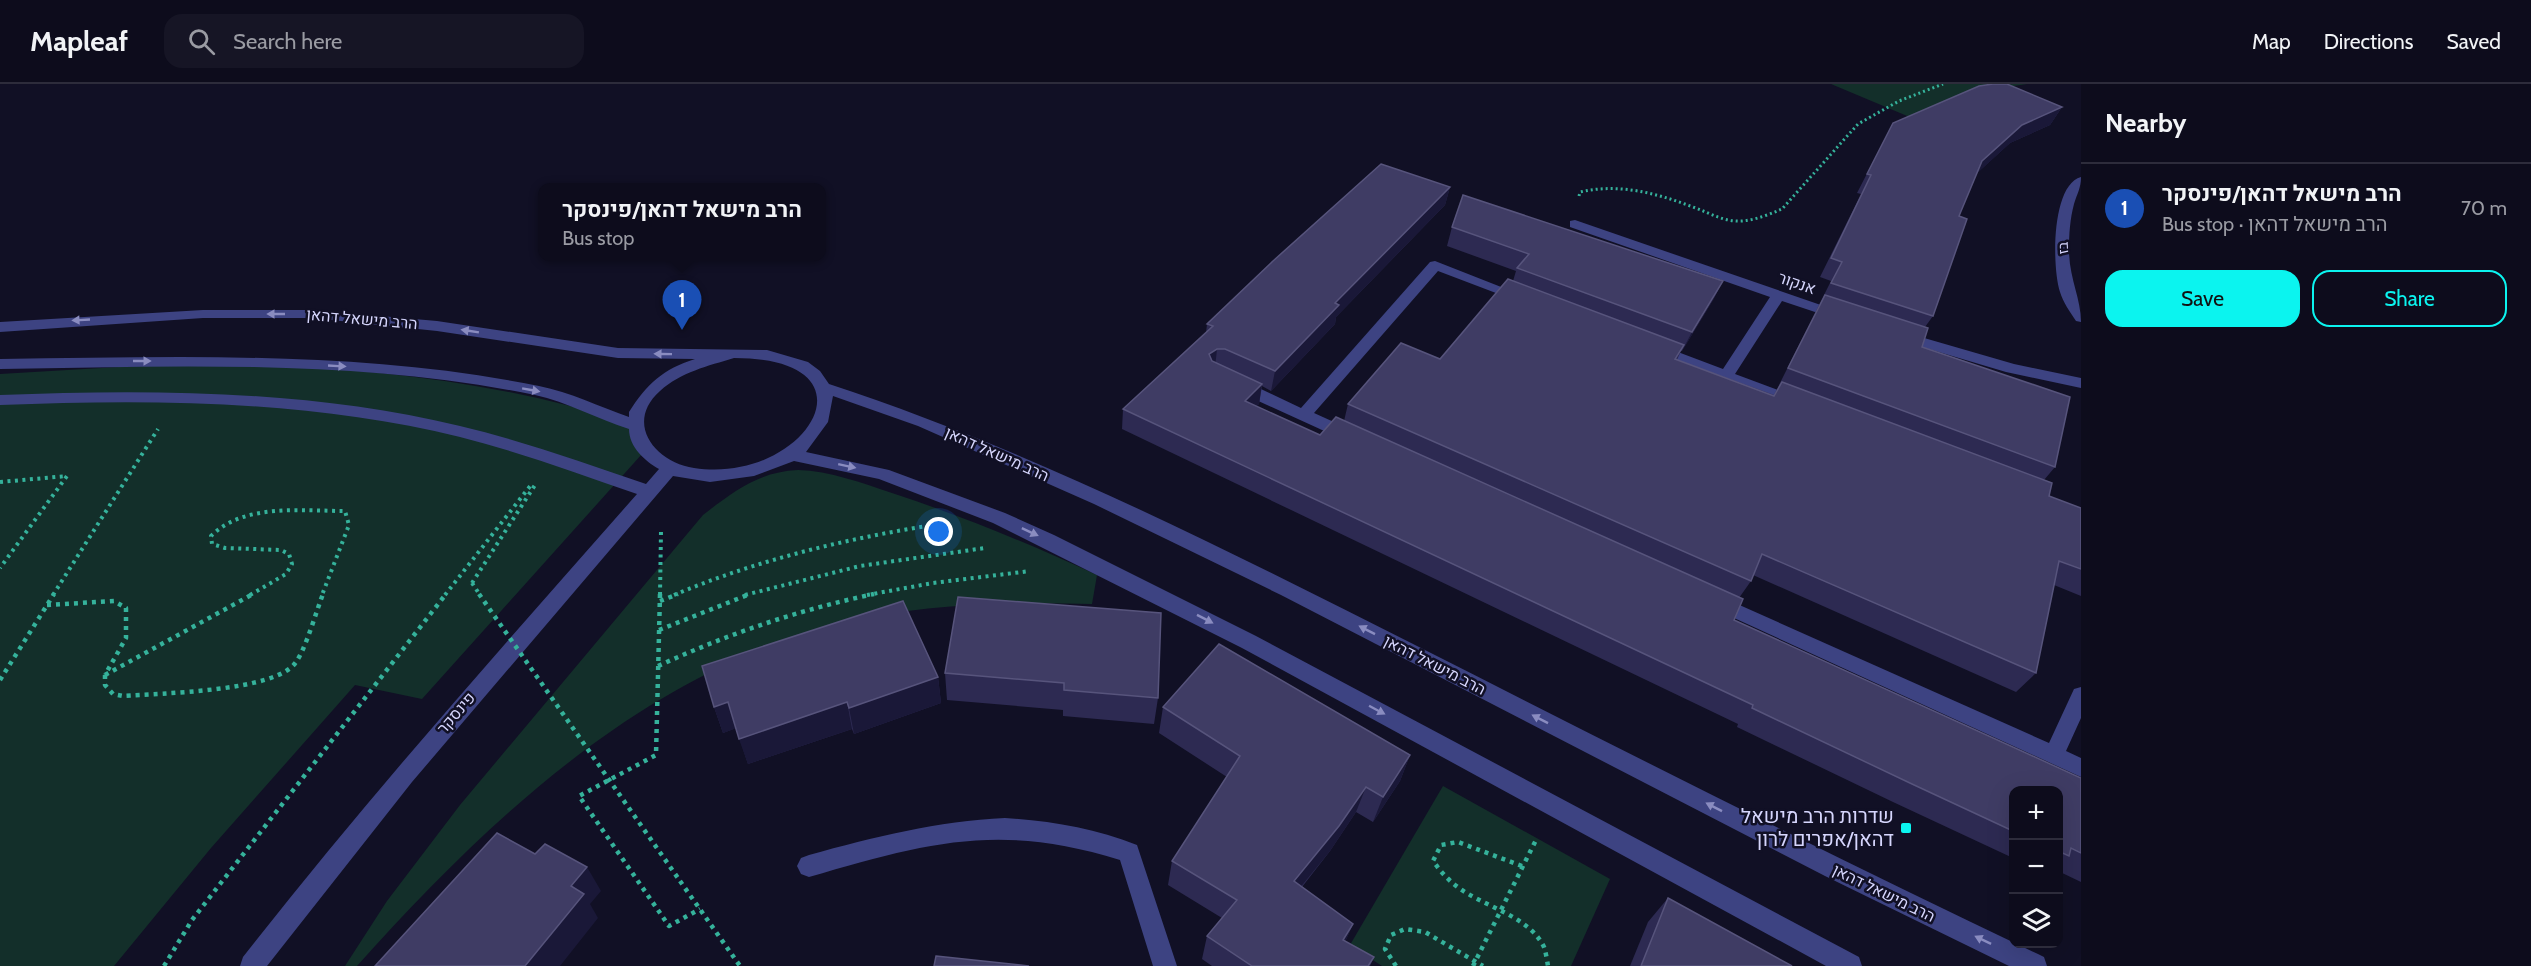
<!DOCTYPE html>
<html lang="en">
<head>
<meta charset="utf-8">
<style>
  :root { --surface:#0d0c1c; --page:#161525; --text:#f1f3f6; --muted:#9a9ba3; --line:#2d2c3b; --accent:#0bf4ef }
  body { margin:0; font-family:Cabin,Heebo,sans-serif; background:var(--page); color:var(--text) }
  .controls { position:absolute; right:18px; bottom:18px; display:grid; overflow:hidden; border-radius:12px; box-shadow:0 6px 24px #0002 }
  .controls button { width:54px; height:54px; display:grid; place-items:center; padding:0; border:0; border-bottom:2px solid var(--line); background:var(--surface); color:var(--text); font:30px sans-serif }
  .you { position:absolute; left:939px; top:448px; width:21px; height:21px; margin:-15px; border:4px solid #fff; border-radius:50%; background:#1a73e8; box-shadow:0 0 0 9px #1a73e833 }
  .badge { display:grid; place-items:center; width:39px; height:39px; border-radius:50%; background:var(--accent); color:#fff; font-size:20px; font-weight:700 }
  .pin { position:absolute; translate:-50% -50px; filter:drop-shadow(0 2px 3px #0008) }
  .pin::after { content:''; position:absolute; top:32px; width:21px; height:18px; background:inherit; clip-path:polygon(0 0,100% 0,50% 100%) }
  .popup { position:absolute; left:538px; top:99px; width:288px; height:78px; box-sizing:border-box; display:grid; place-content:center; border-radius:12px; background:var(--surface); filter:drop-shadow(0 2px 4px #0005); font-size:20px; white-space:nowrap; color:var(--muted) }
  .popup b { font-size:22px; color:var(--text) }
  .popup::after { content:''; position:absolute; left:50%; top:100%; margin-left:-12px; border:12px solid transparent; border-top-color:var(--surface) }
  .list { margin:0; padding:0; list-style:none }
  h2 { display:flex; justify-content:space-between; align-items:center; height:78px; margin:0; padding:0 24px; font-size:26px }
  h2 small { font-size:20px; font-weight:400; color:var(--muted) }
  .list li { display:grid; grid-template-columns:39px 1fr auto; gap:18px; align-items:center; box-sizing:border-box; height:90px; padding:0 24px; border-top:2px solid var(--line) }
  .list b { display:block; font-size:22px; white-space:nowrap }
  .list p { margin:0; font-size:20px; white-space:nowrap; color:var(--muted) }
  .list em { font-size:20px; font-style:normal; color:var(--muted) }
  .actions { display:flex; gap:12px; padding:18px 24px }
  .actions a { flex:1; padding:14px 0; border:2px solid var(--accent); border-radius:18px; text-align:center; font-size:21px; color:var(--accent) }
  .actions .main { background:var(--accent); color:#111 }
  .icon { flex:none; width:33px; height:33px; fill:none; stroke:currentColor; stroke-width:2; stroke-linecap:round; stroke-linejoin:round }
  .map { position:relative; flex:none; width:2081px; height:882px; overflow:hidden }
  header { display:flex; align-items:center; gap:36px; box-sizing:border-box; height:84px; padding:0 30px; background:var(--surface); border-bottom:2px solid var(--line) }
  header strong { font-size:28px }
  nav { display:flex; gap:33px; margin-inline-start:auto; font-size:21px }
  .search { width:420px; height:54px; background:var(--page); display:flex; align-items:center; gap:15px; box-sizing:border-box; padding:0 21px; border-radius:18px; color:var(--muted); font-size:22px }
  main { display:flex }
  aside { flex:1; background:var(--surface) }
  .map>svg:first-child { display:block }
  .green { fill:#132f2a }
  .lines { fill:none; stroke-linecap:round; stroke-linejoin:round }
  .path-far2 { stroke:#35b29b; stroke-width:3; stroke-dasharray:2 3; stroke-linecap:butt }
  .path-far1 { stroke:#35b29b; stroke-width:4; stroke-dasharray:3 4.5; stroke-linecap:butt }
  .path { stroke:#35b29b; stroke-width:4.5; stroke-dasharray:4 5; stroke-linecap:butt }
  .minor { fill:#3d4382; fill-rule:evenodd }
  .path-bridge-far1 { stroke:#35b29b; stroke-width:4; stroke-dasharray:3 4.5; stroke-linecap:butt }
  .path-bridge { stroke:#35b29b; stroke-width:4.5; stroke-dasharray:4 5; stroke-linecap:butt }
  .wall { fill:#2d2a52 }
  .shaded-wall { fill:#1a1838 }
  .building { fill:#3f3c64; stroke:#57547c; stroke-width:1.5 }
  .oneway { fill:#8a8cc0 }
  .poi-dot { fill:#0bf4ef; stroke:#111025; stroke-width:2 }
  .labels { text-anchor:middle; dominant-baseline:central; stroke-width:5; stroke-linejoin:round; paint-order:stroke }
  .far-street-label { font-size:14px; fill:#d6d6fd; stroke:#111025 }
  .street-label { font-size:16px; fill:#d6d6fd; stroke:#111025 }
  .near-poi-label { font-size:20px; fill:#d6d6fd; stroke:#111025; text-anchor:end }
</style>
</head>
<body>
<header>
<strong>Mapleaf</strong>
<div class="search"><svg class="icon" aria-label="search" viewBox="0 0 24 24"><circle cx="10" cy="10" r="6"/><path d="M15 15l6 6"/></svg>Search here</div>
<nav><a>Map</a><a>Directions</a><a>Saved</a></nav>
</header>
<main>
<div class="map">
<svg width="2081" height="882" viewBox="0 0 2081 882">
  <rect width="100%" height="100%" fill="#111025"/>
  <g class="green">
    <path d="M1831,0H2027L1966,9L1912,34Z"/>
    <path d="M169,280C324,279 477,291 626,338L642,370L422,615L355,601L211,764L114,882H0V290Z"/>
    <path d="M798,386C830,387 862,399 892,409C962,432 1030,460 1097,491L1092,520C1006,518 922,519 839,540C642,590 489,735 357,882H345L387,817L460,721L703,431C734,407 758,388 798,386Z"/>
    <path d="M1443,702L1610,795L1571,882H1382L1350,861Z"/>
  </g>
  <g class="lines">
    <path class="path-far2" d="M1579,112L1580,108C1619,99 1656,109 1693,123C1710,129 1723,138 1742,137C1756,136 1770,130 1782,125L1858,40L1899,17L1943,0"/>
    <g class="path-far1">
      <path d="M0,398L67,392L0,484"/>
      <path d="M472,499L535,401"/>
      <path d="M53,511L158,345"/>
      <path d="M250,511L286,490L292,480L289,470L281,466L225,464L212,460L211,452C244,419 302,427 345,427L349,441L322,511"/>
      <path d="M445,511L531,401"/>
      <path d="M660,511L661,447"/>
      <path d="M674,511C755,477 840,456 927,442"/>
      <path d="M745,511L860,482L985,464"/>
      <path d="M867,511L933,499L1030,487"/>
    </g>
    <g class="path">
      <path d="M660,510L656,671L579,712L669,842L700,825"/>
      <path d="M660,517L678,510"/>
      <path d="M47,521L114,517L126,524V554L105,591"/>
      <path d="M659,546L750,510"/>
      <path d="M658,582C728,550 798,526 874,510"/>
      <path d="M105,591V601L113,610L123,612C160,609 276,608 296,578C306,564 316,528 323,510"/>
      <path d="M105,591L253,510"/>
      <path d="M0,596L54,510"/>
      <path d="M1522,782L1458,758L1441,761L1433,777C1441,788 1448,796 1459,804C1485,823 1529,832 1544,863C1546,869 1547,876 1548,882"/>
      <path d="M680,797L740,882"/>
      <path d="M164,882L192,836L446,510"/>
      <path d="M1396,882L1385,865L1391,851L1405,845L1425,848L1483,882"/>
      <path d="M1473,882L1537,754"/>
    </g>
    <g class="minor">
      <path d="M2081,93C2081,104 2077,110 2074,120C2070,135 2069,150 2069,166C2069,194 2081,214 2081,238L2076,237C2070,228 2063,218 2060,208C2052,184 2051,101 2081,93Z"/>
      <path d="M1575,136L1844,229L1846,232L1839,236L1782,217L1735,290L1802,315L1804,319L1802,323H1790L1652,268L1649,265L1657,260L1662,262L1723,285L1770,213L1570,143V137Z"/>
      <path d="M1435,177L1529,214L1527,217H1517L1438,187L1314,329L1356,348L1358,352L1356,356H1344L1232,305L1230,301L1232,297H1244L1301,324L1430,178Z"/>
      <path d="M203,226H312L437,237L618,264L767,266L808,278L820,287L829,300C1034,367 1228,467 1421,564C1628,669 1835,774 2044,873L2047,882H2009L1825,792L1281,511L1094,420L918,342L833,312L828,338L806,368L889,386L1005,429L1054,451L1256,552L1859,873L1862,882H1826L1242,564L993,439L879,395L794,377L754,392L710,398L673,392L412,698L267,882H240L243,873C368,713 503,562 637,410C579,390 520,368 460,353C310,316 153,315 0,321V311C153,305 310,306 460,342C523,357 584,379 646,400L659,385C645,377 629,363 629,345C598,335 567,318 535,311C359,275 178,282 0,285V275C180,273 362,266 539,302C570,308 600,323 629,333V328C647,300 663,285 695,275L618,274L437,247L312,234H203L0,248V238ZM734,274C885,274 805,401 694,384C655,378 624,339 660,307C681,288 708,282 734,274Z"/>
      <path d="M1900,247L2014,280L2081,294V304L2006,288L1895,255L1892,252Z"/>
      <path d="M1717,511L2049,659L2074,605L2081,603V634L2066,667L2081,674V693L1710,523L1707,518L1710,513Z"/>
      <path d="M1005,734C1051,737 1094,744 1137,761L1177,882H1153L1120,776C999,738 926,759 809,793L801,790L797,782L801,774L809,771C874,753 938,737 1005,734Z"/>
    </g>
    <path class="path-bridge-far1" d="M472,499L480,511"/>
    <path class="path-bridge" d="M479,510L680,797"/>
  </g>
  <g class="wall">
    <path d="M2062,23L2050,41L2010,59L1977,89L1959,132L1933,232L1925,243L1922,263L2055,383L2044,396L2049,412L2081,424V512L2054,501L2036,589L2016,608L1753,491L1751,497L1739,514L1734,536L2081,694V798L2058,787V706H2013V774L1893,718L1737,643L1738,640L1122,345L1123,325L1206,249L1207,240L1450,103L1445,121L1336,233L1335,240L1271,307L1262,302L1259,320L1256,322L1320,351L1344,337L1348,320L1440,275L1513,197L1516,187L1447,162L1452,143L1723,197L1713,216L1682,267H1681L1677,276L1774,311L1831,197L1820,193L1861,110L1857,109L1893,39Z"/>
    <path d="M958,513L1158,614L1154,640L1063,632V626L947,616L945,589Z"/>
    <path d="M938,593L941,619L854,650L852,645L748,680L736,644L723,649L714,623Z"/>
    <path d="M1163,623L1410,671L1400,697L1373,738L1356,728L1330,767L1302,803L1353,840L1345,858L1374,873L1370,882H1212L1202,875L1207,852L1222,834L1168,801L1172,777L1227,693L1159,649Z"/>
    <path d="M1668,814L1792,882H1630L1648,838Z"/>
  </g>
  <g class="shaded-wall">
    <path d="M2062,23L2050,41L2010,59L1971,95L1982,77L2022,41Z"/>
    <path d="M1450,103L1445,121L1336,233L1335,240L1271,307L1275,287L1335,219Z"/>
    <path d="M1723,197L1713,216L1682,267L1692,248Z"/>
    <path d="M1217,265L1215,284L1207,289L1209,270Z"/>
    <path d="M1262,300L1259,320L1242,337L1245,317Z"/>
    <path d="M938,593L941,619L854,650L849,624Z"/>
    <path d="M728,618L737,644L723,649L714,623Z"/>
    <path d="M847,618L852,645L748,680L739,655Z"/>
    <path d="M1410,671L1400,697L1373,738L1383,713Z"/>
    <path d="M1366,703L1356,728L1330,767L1286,821L1294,797Z"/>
    <path d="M587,783L601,807L590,820L598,834L560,882H525L571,802Z"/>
    <path d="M1353,840L1343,863V856Z"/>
  </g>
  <g class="building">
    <path d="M1993,0H2007L2062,23L2022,41L1982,77L1959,132L1967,135L1933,232L1831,199L1842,178L1831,174L1871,91L1867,90L1893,39L1979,2Z"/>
    <path d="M1381,80L1450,103L1335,219L1339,221L1275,287L1225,265H1217L1209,270L1212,277L1262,300L1245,317L1320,351L1336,333L1743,515L1734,536L2081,694V769L2071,764L2069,772L2058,767V706H2013V747L1912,700L1752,624L1753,621L1123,325L1213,242L1207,240L1273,177Z"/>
    <path d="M1463,111L1723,197L1692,248L1517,184L1529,170L1452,143Z"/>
    <path d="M1508,195L1684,261L1675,275L1774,312L1782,298L2052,399L2049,412L2081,424V485L2059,477L2036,589L1762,470L1751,497L1348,320L1401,259L1440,275Z"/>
    <path d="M1825,211L1928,244L1922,263L2070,313L2055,383L1788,284Z"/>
    <path d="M958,513L1161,529L1158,614L1064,606V599L945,589Z"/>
    <path d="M903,517L938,593L849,624L847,618L739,655L728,618L714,623L702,582Z"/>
    <path d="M1219,560L1410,671L1383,713L1366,703L1339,742L1294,797L1353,840L1343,856L1374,873L1368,882H1252L1207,852L1237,816L1172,777L1240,672L1163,623Z"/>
    <path d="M497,749L535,770L545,760L587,783L571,802L584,810L525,882H375Z"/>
    <path d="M1668,814L1792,882H1641Z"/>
    <path d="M936,872L1029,882H934Z"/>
  </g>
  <defs><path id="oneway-solid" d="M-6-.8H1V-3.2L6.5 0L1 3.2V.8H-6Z" transform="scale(1.5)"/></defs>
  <g class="oneway">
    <use href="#oneway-solid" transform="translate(276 230) rotate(-180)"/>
    <use href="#oneway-solid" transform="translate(81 236) rotate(177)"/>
    <use href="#oneway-solid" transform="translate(470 247) rotate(-171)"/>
    <use href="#oneway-solid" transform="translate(663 270) rotate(-179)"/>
    <use href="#oneway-solid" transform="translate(142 277)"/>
    <use href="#oneway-solid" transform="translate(337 282) rotate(3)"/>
    <use href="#oneway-solid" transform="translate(531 306) rotate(10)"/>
    <use href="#oneway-solid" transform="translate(847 382) rotate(12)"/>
    <use href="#oneway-solid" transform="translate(1030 448) rotate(25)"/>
    <use href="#oneway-solid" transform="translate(1205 535) rotate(27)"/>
    <use href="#oneway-solid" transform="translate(1367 546) rotate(-153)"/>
    <use href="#oneway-solid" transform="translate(1377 626) rotate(28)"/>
    <use href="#oneway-solid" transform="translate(1540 635) rotate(-153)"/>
    <use href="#oneway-solid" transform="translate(1714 723) rotate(-153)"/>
    <use href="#oneway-solid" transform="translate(1983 856) rotate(-154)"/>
  </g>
  <rect class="poi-dot" x="1900" y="738" width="12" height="12" rx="3"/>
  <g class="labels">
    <g class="far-street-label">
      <text transform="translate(2063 164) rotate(-93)">בז</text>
    </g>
    <g class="street-label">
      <text transform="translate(1797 199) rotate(19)">אנקור</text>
      <text transform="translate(362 235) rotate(5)">הרב מישאל דהאן</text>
      <text transform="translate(997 370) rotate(24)">הרב מישאל דהאן</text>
      <text transform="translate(1435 581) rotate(27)">הרב מישאל דהאן</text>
      <text transform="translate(456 629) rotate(-49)">פינסקר</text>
      <text transform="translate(1884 809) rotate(26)">הרב מישאל דהאן</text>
    </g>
    <g class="near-poi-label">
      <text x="1894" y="732">שדרות הרב מישאל<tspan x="1894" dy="23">דהאן/אפרים לרון</tspan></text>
    </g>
  </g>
</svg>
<div class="controls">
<button>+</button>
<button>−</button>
<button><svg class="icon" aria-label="layers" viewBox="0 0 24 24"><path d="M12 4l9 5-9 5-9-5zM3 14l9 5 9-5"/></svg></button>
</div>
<div class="you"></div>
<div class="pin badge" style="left:682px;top:246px;background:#1a4fb4">1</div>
<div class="popup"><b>הרב מישאל דהאן/פינסקר</b>Bus stop</div>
</div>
<aside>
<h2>Nearby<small></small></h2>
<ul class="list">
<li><span class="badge" style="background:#1a4fb4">1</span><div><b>הרב מישאל דהאן/פינסקר</b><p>Bus stop · הרב מישאל דהאן</p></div><em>70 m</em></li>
</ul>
<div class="actions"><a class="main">Save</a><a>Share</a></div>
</aside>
</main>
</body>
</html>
